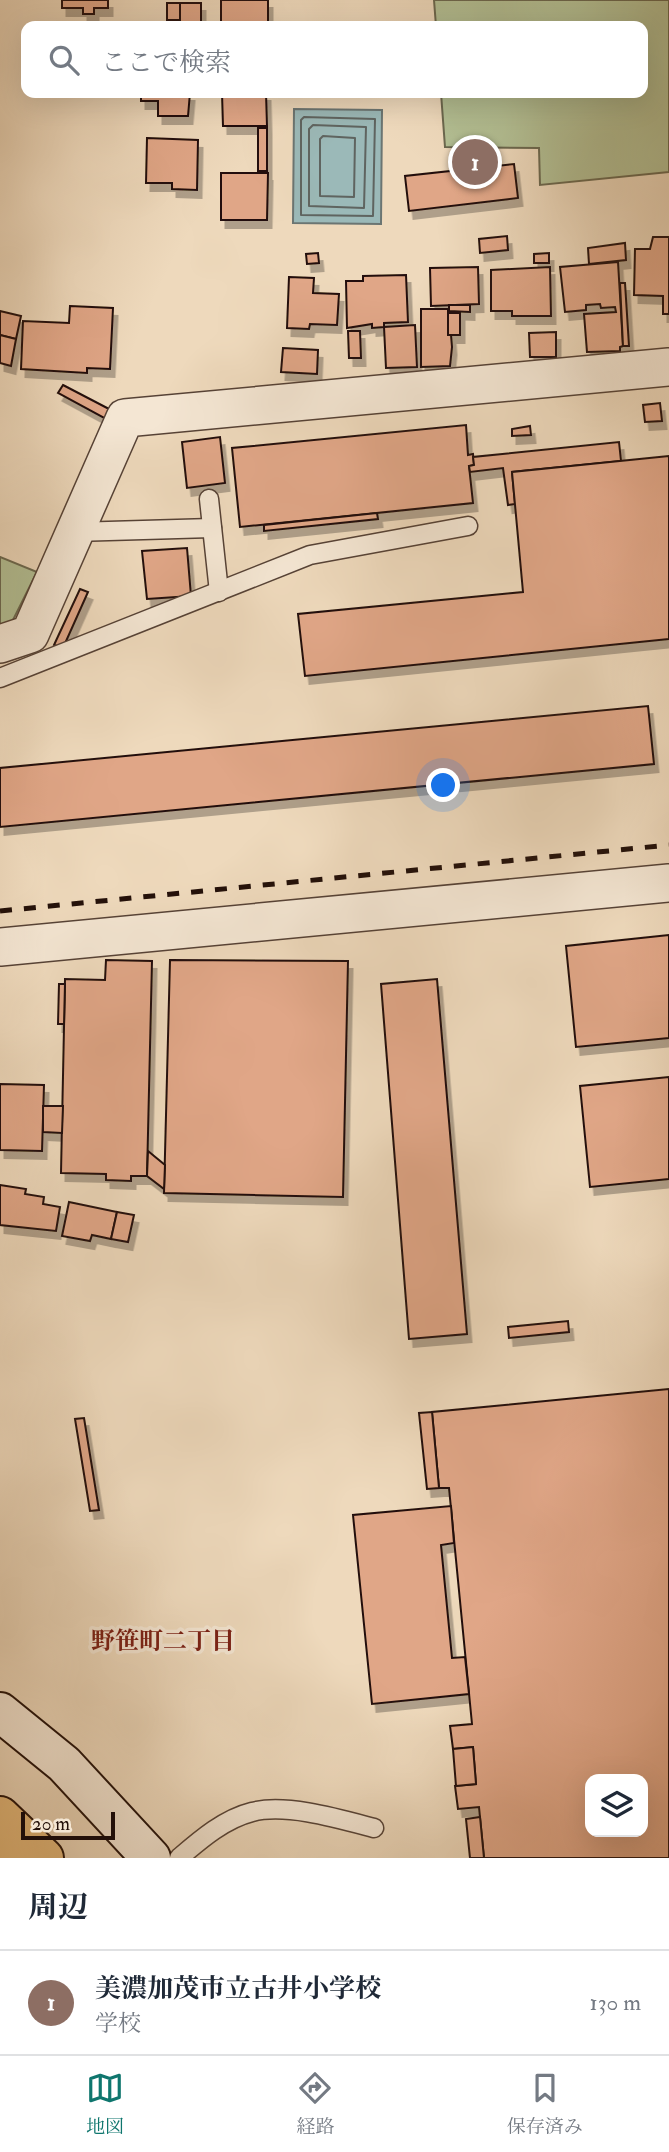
<!DOCTYPE html>
<html lang="ja">
<head>
<meta charset="utf-8">
<style>
  :root { --surface:#fff; --page:#f2f2f3; --text:#1f2937; --muted:#747a83; --line:#e0e1e3; --accent:#0f766e }
  body { margin:0; font-family:"IM FELL Double Pica","Noto Serif JP",serif; background:var(--page); color:var(--text) }
  .controls { position:absolute; right:21px; bottom:21px; display:grid; overflow:hidden; border-radius:14px; box-shadow:0 7px 28px #0002 }
  .controls button { width:63px; height:63px; display:grid; place-items:center; padding:0; border:0; border-bottom:2px solid var(--line); background:var(--surface); color:var(--text); font:35px sans-serif }
  .scale { position:absolute; left:21px; bottom:18px; width:94px; box-sizing:border-box; padding-left:7px; border:4px solid #231009; border-top:0; font-size:19px; line-height:24px; white-space:nowrap; color:#231009; -webkit-text-stroke:5px #f4e6d3; paint-order:stroke }
  .you { position:absolute; left:444px; top:786px; width:24px; height:24px; margin:-18px; border:5px solid #fff; border-radius:50%; background:#1a73e8; box-shadow:0 0 0 10px #1a73e833 }
  .badge { display:grid; place-items:center; width:46px; height:46px; border-radius:50%; background:var(--accent); color:#fff; font-size:23px; font-weight:700 }
  .pin { position:absolute; translate:-50% -50%; border:4px solid #fff; box-shadow:0 2px 7px #0006 }
  .list { margin:0; padding:0; list-style:none }
  h2 { display:flex; justify-content:space-between; align-items:center; height:91px; margin:0; padding:0 28px; font-size:30px }
  h2 small { font-size:23px; font-weight:400; color:var(--muted) }
  .list li { display:grid; grid-template-columns:46px 1fr auto; gap:21px; align-items:center; box-sizing:border-box; height:105px; padding:0 28px; border-top:2px solid var(--line) }
  .list b { display:block; font-size:26px; white-space:nowrap }
  .list p { margin:0; font-size:23px; white-space:nowrap; color:var(--muted) }
  .list em { font-size:23px; font-style:normal; color:var(--muted) }
  .icon { flex:none; width:38px; height:38px; fill:none; stroke:currentColor; stroke-width:2; stroke-linecap:round; stroke-linejoin:round }
  .map { position:relative; flex:none; width:669px; height:1858px; overflow:hidden }
  .search { position:absolute; background:var(--surface); box-shadow:0 7px 28px #0002; left:21px; right:21px; top:21px; height:77px; display:flex; align-items:center; gap:18px; box-sizing:border-box; padding:0 24px; border-radius:14px; color:var(--muted); font-size:26px }
  .sheet { height:196px; background:var(--surface) }
  nav { display:flex; justify-content:space-around; align-items:center; box-sizing:border-box; height:98px; border-top:2px solid var(--line); background:var(--surface); font-size:19px; color:var(--muted) }
  nav a { display:grid; justify-items:center; gap:4px }
  nav .on { color:var(--accent) }
  .map>svg:first-child { display:block }
  .green { fill:#b3c095; stroke:#6b684f; stroke-width:2 }
  .water { fill:#9bb9b8; stroke:#6b7572; stroke-width:2 }
  .lines { fill:none; stroke-linecap:round; stroke-linejoin:round }
  .shore { stroke:#5f6460; stroke-width:2 }
  .building { fill:#e0a687; stroke:#231009; stroke-width:2; fill-rule:evenodd; filter:url(#shadow) }
  .lane-casing { stroke:#564236; stroke-width:21 }
  .street-casing { stroke:#564236; stroke-width:40 }
  .secondary-casing { stroke:#231009; stroke-width:42 }
  .highway-casing { stroke:#231009; stroke-width:42 }
  .lane { stroke:#f4e6d3; stroke-width:18 }
  .street { stroke:#f4e6d3; stroke-width:37 }
  .secondary { stroke:#f4e6d3; stroke-width:38 }
  .highway { stroke:#e7bc7e; stroke-width:38 }
  .rail { stroke:#231009; stroke-width:5; stroke-dasharray:12 12; stroke-linecap:butt }
  .labels { text-anchor:middle; dominant-baseline:central; stroke-width:7; stroke-linejoin:round; paint-order:stroke }
  .neighbourhood-label { font-size:24px; font-weight:bold; fill:#7a1f14; stroke:#f4e6d3 }
</style>
</head>
<body>
<div class="map">
<svg width="669" height="1858" viewBox="0 0 669 1858">
  <defs>
    <filter id="shadow"><feDropShadow dx="4.5" dy="8" stdDeviation="0" flood-color="#0004"/></filter>
  </defs>
  <rect width="100%" height="100%" fill="#eed9bc"/>
  <filter id="stains"><feTurbulence type="fractalNoise" baseFrequency=".00286" numOctaves="4"/><feColorMatrix values="0 0 0 0 .2 0 0 0 0 .09 0 0 0 0 .02 0 0 0 .5 -.17"/></filter>
  <radialGradient id="worn" r=".72"><stop offset=".6" stop-color="#630" stop-opacity="0"/><stop offset="1" stop-color="#630" stop-opacity=".3"/></radialGradient>
  <g class="green">
    <path d="M434,0H669V172L540,185L539,148L445,147L441,93H643V26H436Z"/>
    <path d="M0,557L37,572L11,624L0,628Z"/>
  </g>
  <path class="water" d="M294,109L382,110L381,224L293,223Z"/>
  <g class="lines">
    <g class="shore">
      <path d="M304,117L375,119L373,216L301,215V120Z"/>
      <path d="M313,125L366,127L364,208L309,206V129Z"/>
      <path d="M323,136L355,138L354,197L320,196V139Z"/>
    </g>
  </g>
  <g class="building">
    <path d="M62,0H108V8H94V14H83V8H62Z"/>
    <rect x="221" y="0" width="47" height="26"/>
    <rect x="167" y="3" width="13" height="17"/>
    <path d="M180,3H201V26H170V20H180Z"/>
    <path d="M141,93H190L188,116H158V101H141Z"/>
    <path d="M222,93H266L267,126H223Z"/>
    <rect x="258" y="128" width="9" height="43"/>
    <path d="M147,138L198,140L197,190L172,189V183H146Z"/>
    <path d="M514,164L518,198L409,211L405,176Z"/>
    <path d="M221,173H268L267,220H221Z"/>
    <path d="M507,236L508,250L480,253L479,239Z"/>
    <path d="M653,237H669V314H663V296L634,295L635,249H650Z"/>
    <path d="M625,243L626,260L589,264L588,248Z"/>
    <path d="M318,253L319,263L307,264L306,254Z"/>
    <path d="M549,253V263H534V254Z"/>
    <path d="M618,262L623,346L620,347V351L587,352L584,314L616,312L615,307L601,308L600,304L586,305V310L565,312L560,267Z"/>
    <path d="M478,267L479,304L431,306L430,268Z"/>
    <path d="M550,267L551,316H512V311H491V270Z"/>
    <path d="M406,275L408,322L384,323V327L372,328V324L347,328L346,281H363V276Z"/>
    <path d="M289,277L314,278L313,293L339,294L337,325L310,324L309,329L287,328Z"/>
    <path d="M620,283H625L629,346H623Z"/>
    <path d="M449,305H470V312L449,311Z"/>
    <path d="M70,306L113,308L110,369L87,368V373L21,369L23,321L69,323Z"/>
    <path d="M421,309H448V335H451L452,347L450,366L421,367Z"/>
    <path d="M0,311L21,316L16,339L0,335Z"/>
    <rect x="448" y="313" width="12" height="22"/>
    <path d="M415,325L417,367L386,368L384,327Z"/>
    <path d="M348,331H360L361,358H349Z"/>
    <path d="M556,332V357H530L529,333Z"/>
    <path d="M0,335L16,339L11,366L0,363Z"/>
    <path d="M283,348L318,350L317,374L281,372Z"/>
    <path d="M63,385L111,410L106,419L58,393Z"/>
    <path d="M660,403L662,421L645,422L643,405Z"/>
    <path d="M466,425L468,455L473,454L474,465L469,466L473,503L240,527L232,448Z"/>
    <path d="M530,426L531,435L512,436V429Z"/>
    <path d="M220,437L225,483L187,488L182,442Z"/>
    <path d="M619,442L621,461L512,472L515,504L508,505L503,468L470,472L469,466L474,465L473,457Z"/>
    <path d="M669,456V639L305,676L298,614L523,592L512,472Z"/>
    <path d="M377,513L378,519L264,531V525Z"/>
    <path d="M187,548L191,596L147,599L142,551Z"/>
    <path d="M80,589L88,592L63,648L54,645Z"/>
    <path d="M648,706L654,764L0,827V768Z"/>
    <path d="M669,935V1038L576,1047L566,946Z"/>
    <path d="M106,960L152,961L147,1176H131V1181L106,1180V1174L61,1173L65,979L105,980Z"/>
    <path d="M170,960L348,961L343,1197L164,1193Z"/>
    <path d="M437,979L467,1334L409,1339L381,984Z"/>
    <path d="M59,984H65L64,1024H58Z"/>
    <path d="M669,1077V1179L590,1187L580,1086Z"/>
    <path d="M0,1084L44,1085L42,1151L0,1150Z"/>
    <path d="M43,1106H63L62,1133L43,1132Z"/>
    <path d="M148,1151L165,1165L164,1189L147,1176Z"/>
    <path d="M0,1185L26,1189L25,1194L44,1197L43,1204L60,1207L56,1231L0,1225Z"/>
    <path d="M69,1202L117,1212L111,1239L92,1235L90,1241L62,1236Z"/>
    <path d="M117,1212L134,1215L128,1242L111,1239Z"/>
    <path d="M568,1321L569,1332L509,1338L508,1327Z"/>
    <path d="M669,1389V1858H484L479,1807L458,1809L455,1786L476,1784L473,1747L453,1749L450,1726L472,1724L449,1488H439L432,1412ZM590,1779H643V1832H590Z"/>
    <path d="M432,1412L439,1488L427,1489L419,1413Z"/>
    <path d="M84,1418L99,1510L90,1511L75,1419Z"/>
    <path d="M451,1506L454,1543L441,1545L452,1658L465,1657L469,1694L372,1704L353,1515Z"/>
    <path d="M473,1747L476,1784L456,1786L453,1749Z"/>
    <path d="M480,1817L484,1858H470L466,1819Z"/>
  </g>
  <g class="lines">
    <g class="lane-casing">
      <g id="lane">
        <path d="M209,499L219,592"/>
        <path d="M74,532L212,528"/>
        <path d="M0,678L310,555L468,526"/>
        <path d="M179,1858C200,1840 224,1819 252,1812C286,1803 340,1819 374,1828"/>
      </g>
    </g>
    <g class="street-casing">
      <g id="street">
        <path d="M0,644L30,634L125,418L669,367"/>
        <path d="M0,947L669,883"/>
      </g>
    </g>
    <g class="secondary-casing">
      <path id="secondary" d="M0,1712L64,1764L151,1858"/>
    </g>
    <g class="highway-casing">
      <g id="highway">
        <path d="M0,1816L44,1858"/>
        <path d="M0,1857L1,1858"/>
      </g>
    </g>
    <use href="#lane" class="lane"/>
    <use href="#street" class="street"/>
    <use href="#secondary" class="secondary"/>
    <use href="#highway" class="highway"/>
    <path class="rail" d="M0,911L669,845"/>
  </g>
  <g class="labels">
    <g class="neighbourhood-label">
      <text x="163" y="1641">野笹町二丁目</text>
    </g>
  </g>
  <rect width="100%" height="100%" filter="url(#stains)"/>
  <rect width="100%" height="100%" fill="url(#worn)"/>
</svg>
<div class="controls">
<button><svg class="icon" aria-label="layers" viewBox="0 0 24 24"><path d="M12 4l9 5-9 5-9-5zM3 14l9 5 9-5"/></svg></button>
</div>
<div class="scale">20 m</div>
<div class="you"></div>
<div class="pin badge" style="left:475px;top:162px;background:#8d6e63">1</div>
<div class="search"><svg class="icon" aria-label="search" viewBox="0 0 24 24"><circle cx="10" cy="10" r="6"/><path d="M15 15l6 6"/></svg>ここで検索</div>
</div>
<section class="sheet">
<h2>周辺<small></small></h2>
<ul class="list">
<li><span class="badge" style="background:#8d6e63">1</span><div><b>美濃加茂市立古井小学校</b><p>学校</p></div><em>130 m</em></li>
</ul>
</section>
<nav>
<a class="on"><svg class="icon" aria-label="map" viewBox="0 0 24 24"><path d="M3 6l6-2 6 2 6-2v14l-6 2-6-2-6 2zM9 4v14M15 6v14"/></svg>地図</a>
<a><svg class="icon" aria-label="directions" viewBox="0 0 24 24"><path d="M12 3l9 9-9 9-9-9zM9 14v-3h6M13 9l2 2-2 2"/></svg>経路</a>
<a><svg class="icon" aria-label="saved" viewBox="0 0 24 24"><path d="M7 4h10v16l-5-4-5 4z"/></svg>保存済み</a>
</nav>
</body>
</html>
